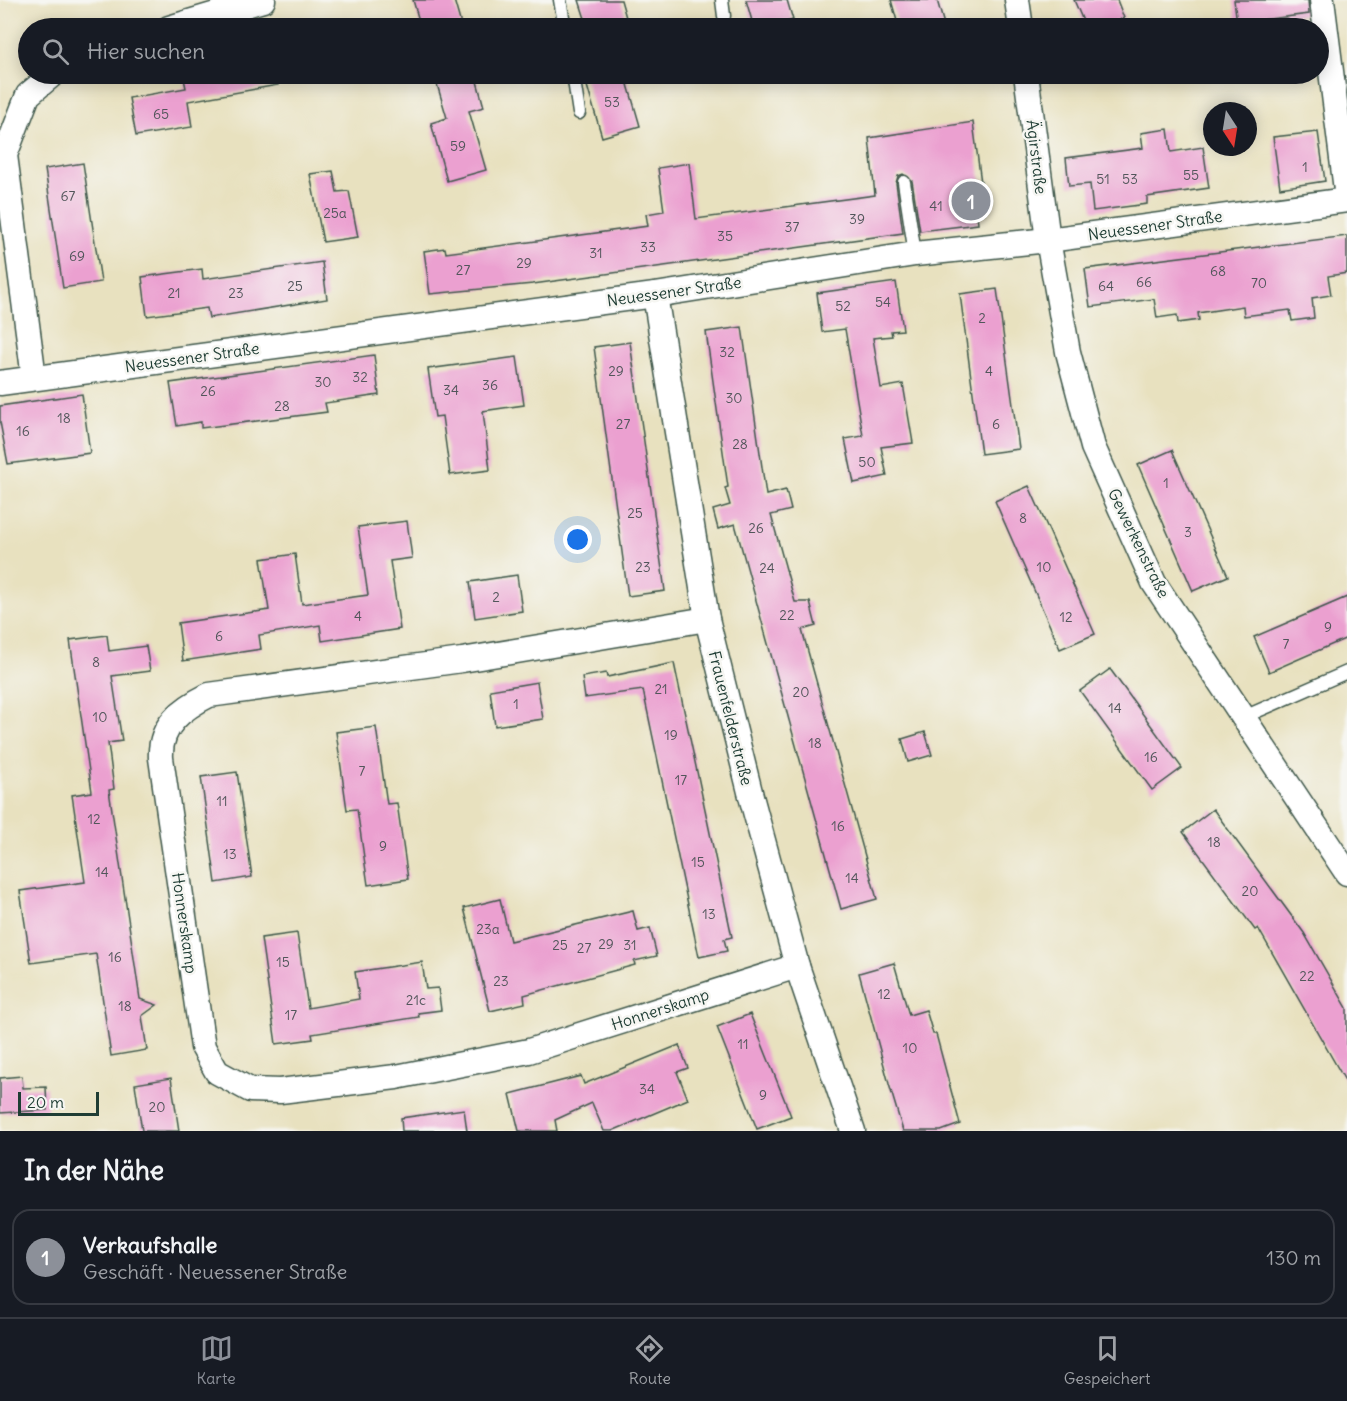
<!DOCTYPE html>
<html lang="de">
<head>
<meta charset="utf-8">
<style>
  :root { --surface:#171b24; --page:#242831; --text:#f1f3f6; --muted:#9ea1a6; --line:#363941; --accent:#8c9099 }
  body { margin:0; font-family:Delius,sans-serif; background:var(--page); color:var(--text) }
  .compass { position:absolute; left:1203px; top:102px; width:54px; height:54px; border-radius:50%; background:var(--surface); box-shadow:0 3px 15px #0003; rotate:168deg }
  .scale { position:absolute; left:18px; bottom:15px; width:81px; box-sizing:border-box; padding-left:6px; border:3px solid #1f3d34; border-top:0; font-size:16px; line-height:21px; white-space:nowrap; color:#1f3d34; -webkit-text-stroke:4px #f6f6f2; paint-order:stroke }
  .you { position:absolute; left:578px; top:540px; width:21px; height:21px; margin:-15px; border:4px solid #fff; border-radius:50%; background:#1a73e8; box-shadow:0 0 0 9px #1a73e833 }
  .badge { display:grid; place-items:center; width:39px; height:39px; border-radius:50%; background:var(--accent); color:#fff; font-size:20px; font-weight:700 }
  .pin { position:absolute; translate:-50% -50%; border:3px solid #fff; box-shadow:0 2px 6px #0006 }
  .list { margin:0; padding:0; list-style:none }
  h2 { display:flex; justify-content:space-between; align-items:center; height:78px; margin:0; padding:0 24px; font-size:26px }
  h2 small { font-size:20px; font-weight:400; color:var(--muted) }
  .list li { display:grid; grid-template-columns:39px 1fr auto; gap:18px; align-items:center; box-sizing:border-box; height:96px; margin:0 12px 12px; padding:0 12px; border:2px solid var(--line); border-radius:18px }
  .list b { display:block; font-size:22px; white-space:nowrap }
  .list p { margin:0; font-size:20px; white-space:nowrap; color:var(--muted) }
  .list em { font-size:20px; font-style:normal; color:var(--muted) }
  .icon { flex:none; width:33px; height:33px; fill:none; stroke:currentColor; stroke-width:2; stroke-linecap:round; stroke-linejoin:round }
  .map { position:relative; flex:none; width:1347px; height:1131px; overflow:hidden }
  .search { position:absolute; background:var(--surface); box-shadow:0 3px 15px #0003; left:18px; right:18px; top:18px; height:66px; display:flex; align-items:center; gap:15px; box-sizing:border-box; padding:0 21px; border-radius:33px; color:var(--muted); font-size:22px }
  .sheet { height:186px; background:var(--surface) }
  nav { display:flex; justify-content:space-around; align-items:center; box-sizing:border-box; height:84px; border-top:2px solid var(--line); background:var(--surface); font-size:16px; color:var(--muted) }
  nav a { display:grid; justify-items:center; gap:3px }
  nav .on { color:var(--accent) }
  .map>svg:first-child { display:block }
  .building { fill:#eba0d0 }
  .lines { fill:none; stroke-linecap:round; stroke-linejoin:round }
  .lane-casing { stroke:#3d5649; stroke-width:15 }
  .street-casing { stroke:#3d5649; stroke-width:27 }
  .lane { stroke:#fff; stroke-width:12 }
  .street { stroke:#fff; stroke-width:24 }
  .labels { text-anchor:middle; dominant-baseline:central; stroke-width:5; stroke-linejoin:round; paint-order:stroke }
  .number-label { font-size:14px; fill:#52565b }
  .street-label { font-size:16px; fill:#1f3d34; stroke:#f6f6f2 }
</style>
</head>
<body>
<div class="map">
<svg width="1347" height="1131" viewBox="0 0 1347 1131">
  <rect width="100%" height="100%" fill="#f6f6f2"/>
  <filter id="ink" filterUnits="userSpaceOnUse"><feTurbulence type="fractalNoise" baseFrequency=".0167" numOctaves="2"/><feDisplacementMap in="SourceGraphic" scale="12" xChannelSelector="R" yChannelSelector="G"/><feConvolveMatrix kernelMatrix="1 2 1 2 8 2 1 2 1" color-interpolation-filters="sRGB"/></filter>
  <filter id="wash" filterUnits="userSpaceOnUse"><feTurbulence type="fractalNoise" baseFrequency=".008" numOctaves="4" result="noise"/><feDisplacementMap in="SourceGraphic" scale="24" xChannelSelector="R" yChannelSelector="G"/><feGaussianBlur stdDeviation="1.35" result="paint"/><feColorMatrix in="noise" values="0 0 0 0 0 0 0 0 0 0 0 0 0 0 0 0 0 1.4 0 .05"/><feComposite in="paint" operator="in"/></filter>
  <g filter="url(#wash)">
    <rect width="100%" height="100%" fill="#e8e1bf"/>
    <g id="blocks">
      <g class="building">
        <path d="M413,0H454L462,28H421Z"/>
        <path d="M579,0H621L629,28H588Z"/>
        <path d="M746,0H787L793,20L777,25L778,28H754Z"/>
        <path d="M891,0H937L945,28H899Z"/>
        <path d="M1074,0H1117L1124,18L1098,28H1086Z"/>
        <path d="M1234,0H1308L1309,14L1237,23Z"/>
        <path d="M183,74H277L278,85L188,101L192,127L136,136L129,98L186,88Z"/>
        <path d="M434,74H475L484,107L469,111L486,170L447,181L431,123L447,118Z"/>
        <path d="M602,74H625L640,126L602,137L585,79Z"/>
        <path d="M973,122L985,213L977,215L978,224L920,231L912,181L903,174L898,176L896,183L903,233L533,284L430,294L424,251L445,248L446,253L648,226L646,214L664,211L658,168L689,163L696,219L875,195L869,138Z"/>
        <path d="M1168,129L1171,152L1203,147L1209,188L1147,197V204L1093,211L1090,184L1069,186L1066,158L1143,148L1141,133Z"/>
        <path d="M1318,132L1325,181L1280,188L1273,137Z"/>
        <path d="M83,163L101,282L63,288L45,169Z"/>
        <path d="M333,171L337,192L349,191L358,237L323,242L310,174Z"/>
        <path d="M1347,236V273L1328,276L1331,295L1312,298L1314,318L1292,321L1290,310L1244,316L1243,306L1198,313L1199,320L1178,323L1177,315L1157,318L1154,299L1090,307L1085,269Z"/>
        <path d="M322,262L327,299L209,318L207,308L147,316L142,277L202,269L203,279Z"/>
        <path d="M896,282L903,330L891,331L892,336L873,338L881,388L903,384L913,443L881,447L887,476L854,483L845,439L863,436L845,329L822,332L817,293Z"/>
        <path d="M997,289L1019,449L981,454L960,294Z"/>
        <path d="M742,327L766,495L786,490L791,510L771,515L795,602H810L816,626L802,630L877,899L841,909L735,524L718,529L713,510L730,505L725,488L728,487L706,332Z"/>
        <path d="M630,342L665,591L628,596L594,347Z"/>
        <path d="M374,355L379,395L325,403L327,412L201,428V422L177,426L170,383Z"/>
        <path d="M517,357L524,405L483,411L490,470L450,475L442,416L435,417L428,369Z"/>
        <path d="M82,394L90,453L8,464L0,422V406Z"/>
        <path d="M1172,450L1228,576L1193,591L1138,465Z"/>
        <path d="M1029,486L1095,634L1060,649L995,501Z"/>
        <path d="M407,521L412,558L390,561L400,629L322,641L320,625L259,635L261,649L183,661L178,623L269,610L261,559L295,554L302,604L368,595L358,527Z"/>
        <path d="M517,575L522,611L475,618L470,582Z"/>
        <path d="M1347,597V638L1269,672L1254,637Z"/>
        <path d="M107,635L109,651L146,646L150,671L112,676L122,741L108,743L114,789L109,790L140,999L157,1005L142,1016L147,1050L111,1056L96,954L31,963L20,891L85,882L72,795L92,792L70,640Z"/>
        <path d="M674,663L732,937L724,939L727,951L699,957L643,690L585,698L582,677L606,673L607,677Z"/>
        <path d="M1110,669L1182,768L1152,790L1080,691Z"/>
        <path d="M537,682L543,719L495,726L490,690Z"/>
        <path d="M376,727L387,804L397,803L408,879L368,885L357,809L347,810L336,732Z"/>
        <path d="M925,732L932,755L908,762L902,739Z"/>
        <path d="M237,772L252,877L216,883L201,777Z"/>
        <path d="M1213,809L1304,933L1347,1008V1084L1258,928L1255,930L1183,832Z"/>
        <path d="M500,899L510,941L633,911L638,931L650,928L657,956L634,961L635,965L524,995L525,1003L490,1011L464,908Z"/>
        <path d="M297,933L308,1008L359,999L355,972L422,962L426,989L438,988L441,1010L418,1013L419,1017L312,1034L313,1039L276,1044L261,938Z"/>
        <path d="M894,963L909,1015L926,1010L933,1034H936L960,1124L941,1131H903L889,1084L859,973Z"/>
        <path d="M750,1014L791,1116L757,1129L717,1027Z"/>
        <path d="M679,1045L688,1068L677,1072L688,1099L612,1131H604L592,1103L555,1120L557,1131H519L510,1094L581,1076L584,1084Z"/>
        <path d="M22,1076L23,1088L46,1087L47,1110L0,1113V1078Z"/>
        <path d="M171,1078L179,1131H142L135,1084Z"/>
        <path d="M464,1109L467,1131H402L401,1118Z"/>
      </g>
    </g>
  </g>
  <g filter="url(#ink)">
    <use href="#blocks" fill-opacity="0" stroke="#3d5649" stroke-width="1.5"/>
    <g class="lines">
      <g class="lane-casing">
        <g id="lane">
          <path d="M560,0L565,28"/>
          <path d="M722,0L724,16"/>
          <path d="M573,74L579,113"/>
          <path d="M904,182L915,254"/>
          <path d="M1244,717L1347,672"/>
        </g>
      </g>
      <g class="street-casing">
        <g id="street">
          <path d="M1017,0L1021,28"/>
          <path d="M1322,0L1347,198"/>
          <path d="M169,28L263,0"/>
          <path d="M1026,74L1048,240L1068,352L1093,447L1154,583L1347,873"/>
          <path d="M655,295L707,619L752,800L797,966L853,1131"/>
          <path d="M34,378L5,155L28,95L53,74"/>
          <path d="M0,383L655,295L915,254L1048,240L1347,200"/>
          <path d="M707,619L462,660L209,695C183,708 159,725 161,758L203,1047L217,1072L250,1090L280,1091L396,1077L529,1051L797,966"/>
        </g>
      </g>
      <use href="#lane" class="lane"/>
      <use href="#street" class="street"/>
    </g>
  </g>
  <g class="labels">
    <g class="number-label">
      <text x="612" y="102">53</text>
      <text x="161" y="114">65</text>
      <text x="458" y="146">59</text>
      <text x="1305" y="167">1</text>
      <text x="1191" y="175">55</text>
      <text x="1103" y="179">51</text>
      <text x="1130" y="179">53</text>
      <text x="68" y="196">67</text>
      <text x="936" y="206">41</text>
      <text x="335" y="213">25a</text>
      <text x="857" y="219">39</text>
      <text x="792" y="227">37</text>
      <text x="725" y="236">35</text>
      <text x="648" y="247">33</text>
      <text x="596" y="253">31</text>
      <text x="77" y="256">69</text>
      <text x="524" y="263">29</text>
      <text x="463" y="270">27</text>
      <text x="1218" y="271">68</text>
      <text x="1144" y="282">66</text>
      <text x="1259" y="283">70</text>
      <text x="295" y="286">25</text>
      <text x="1106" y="286">64</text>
      <text x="174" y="293">21</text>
      <text x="236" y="293">23</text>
      <text x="883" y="302">54</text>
      <text x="843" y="306">52</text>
      <text x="982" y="318">2</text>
      <text x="727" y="352">32</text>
      <text x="616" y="371">29</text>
      <text x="989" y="371">4</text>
      <text x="360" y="377">32</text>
      <text x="323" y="382">30</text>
      <text x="490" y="385">36</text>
      <text x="451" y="390">34</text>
      <text x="208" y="391">26</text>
      <text x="734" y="398">30</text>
      <text x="282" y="406">28</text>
      <text x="64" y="418">18</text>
      <text x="623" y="424">27</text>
      <text x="996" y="424">6</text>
      <text x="23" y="431">16</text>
      <text x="740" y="444">28</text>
      <text x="867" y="462">50</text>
      <text x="1166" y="483">1</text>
      <text x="635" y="513">25</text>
      <text x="1023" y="518">8</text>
      <text x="756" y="528">26</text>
      <text x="1188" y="532">3</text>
      <text x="643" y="567">23</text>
      <text x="1044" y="567">10</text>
      <text x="767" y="568">24</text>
      <text x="496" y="597">2</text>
      <text x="787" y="615">22</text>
      <text x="358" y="616">4</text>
      <text x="1066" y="617">12</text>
      <text x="1328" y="627">9</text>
      <text x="219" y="636">6</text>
      <text x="1286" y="644">7</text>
      <text x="96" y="662">8</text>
      <text x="661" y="689">21</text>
      <text x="801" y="692">20</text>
      <text x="516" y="704">1</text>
      <text x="1115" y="708">14</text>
      <text x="100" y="717">10</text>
      <text x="671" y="735">19</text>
      <text x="815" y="743">18</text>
      <text x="1151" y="757">16</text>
      <text x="362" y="771">7</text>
      <text x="681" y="780">17</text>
      <text x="222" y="801">11</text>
      <text x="94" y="819">12</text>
      <text x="838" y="826">16</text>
      <text x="1214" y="842">18</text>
      <text x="383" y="846">9</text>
      <text x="230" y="854">13</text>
      <text x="698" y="862">15</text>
      <text x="102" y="872">14</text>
      <text x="852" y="878">14</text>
      <text x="1250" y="891">20</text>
      <text x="709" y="914">13</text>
      <text x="488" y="929">23a</text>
      <text x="606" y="944">29</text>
      <text x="560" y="945">25</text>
      <text x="630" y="945">31</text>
      <text x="584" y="948">27</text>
      <text x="115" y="957">16</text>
      <text x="283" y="962">15</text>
      <text x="1307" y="976">22</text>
      <text x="501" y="981">23</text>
      <text x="884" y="994">12</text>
      <text x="416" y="1000">21c</text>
      <text x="125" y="1006">18</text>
      <text x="291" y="1015">17</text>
      <text x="743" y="1044">11</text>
      <text x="910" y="1048">10</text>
      <text x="647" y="1089">34</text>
      <text x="763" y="1095">9</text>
      <text x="157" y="1107">20</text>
    </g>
    <g class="street-label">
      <text transform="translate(1037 157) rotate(83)">Ägirstraße</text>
      <text transform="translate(1155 225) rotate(-8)">Neuessener Straße</text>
      <text transform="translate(674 291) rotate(-8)">Neuessener Straße</text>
      <text transform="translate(192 357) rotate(-8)">Neuessener Straße</text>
      <text transform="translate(1139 543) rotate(64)">Gewerkenstraße</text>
      <text transform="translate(731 718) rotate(76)">Frauenfelderstraße</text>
      <text transform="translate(185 923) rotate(82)">Honnerskamp</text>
      <text transform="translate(660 1009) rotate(-18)">Honnerskamp</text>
    </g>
  </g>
</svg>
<svg class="compass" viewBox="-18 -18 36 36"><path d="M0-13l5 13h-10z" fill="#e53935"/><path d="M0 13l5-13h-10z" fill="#9ea1a6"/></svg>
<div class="scale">20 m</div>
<div class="you"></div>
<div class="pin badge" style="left:971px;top:201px">1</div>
<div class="search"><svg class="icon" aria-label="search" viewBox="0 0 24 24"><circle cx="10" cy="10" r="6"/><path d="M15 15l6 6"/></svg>Hier suchen</div>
</div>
<section class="sheet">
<h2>In der Nähe<small></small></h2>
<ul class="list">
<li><span class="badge">1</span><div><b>Verkaufshalle</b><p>Geschäft · Neuessener Straße</p></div><em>130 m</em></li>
</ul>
</section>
<nav>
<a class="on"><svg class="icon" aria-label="map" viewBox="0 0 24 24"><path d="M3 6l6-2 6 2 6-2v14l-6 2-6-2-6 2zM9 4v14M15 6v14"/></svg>Karte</a>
<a><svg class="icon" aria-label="directions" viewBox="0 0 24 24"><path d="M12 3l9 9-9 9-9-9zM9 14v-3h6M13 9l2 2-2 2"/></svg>Route</a>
<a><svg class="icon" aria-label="saved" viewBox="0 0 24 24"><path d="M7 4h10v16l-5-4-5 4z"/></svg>Gespeichert</a>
</nav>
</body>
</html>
